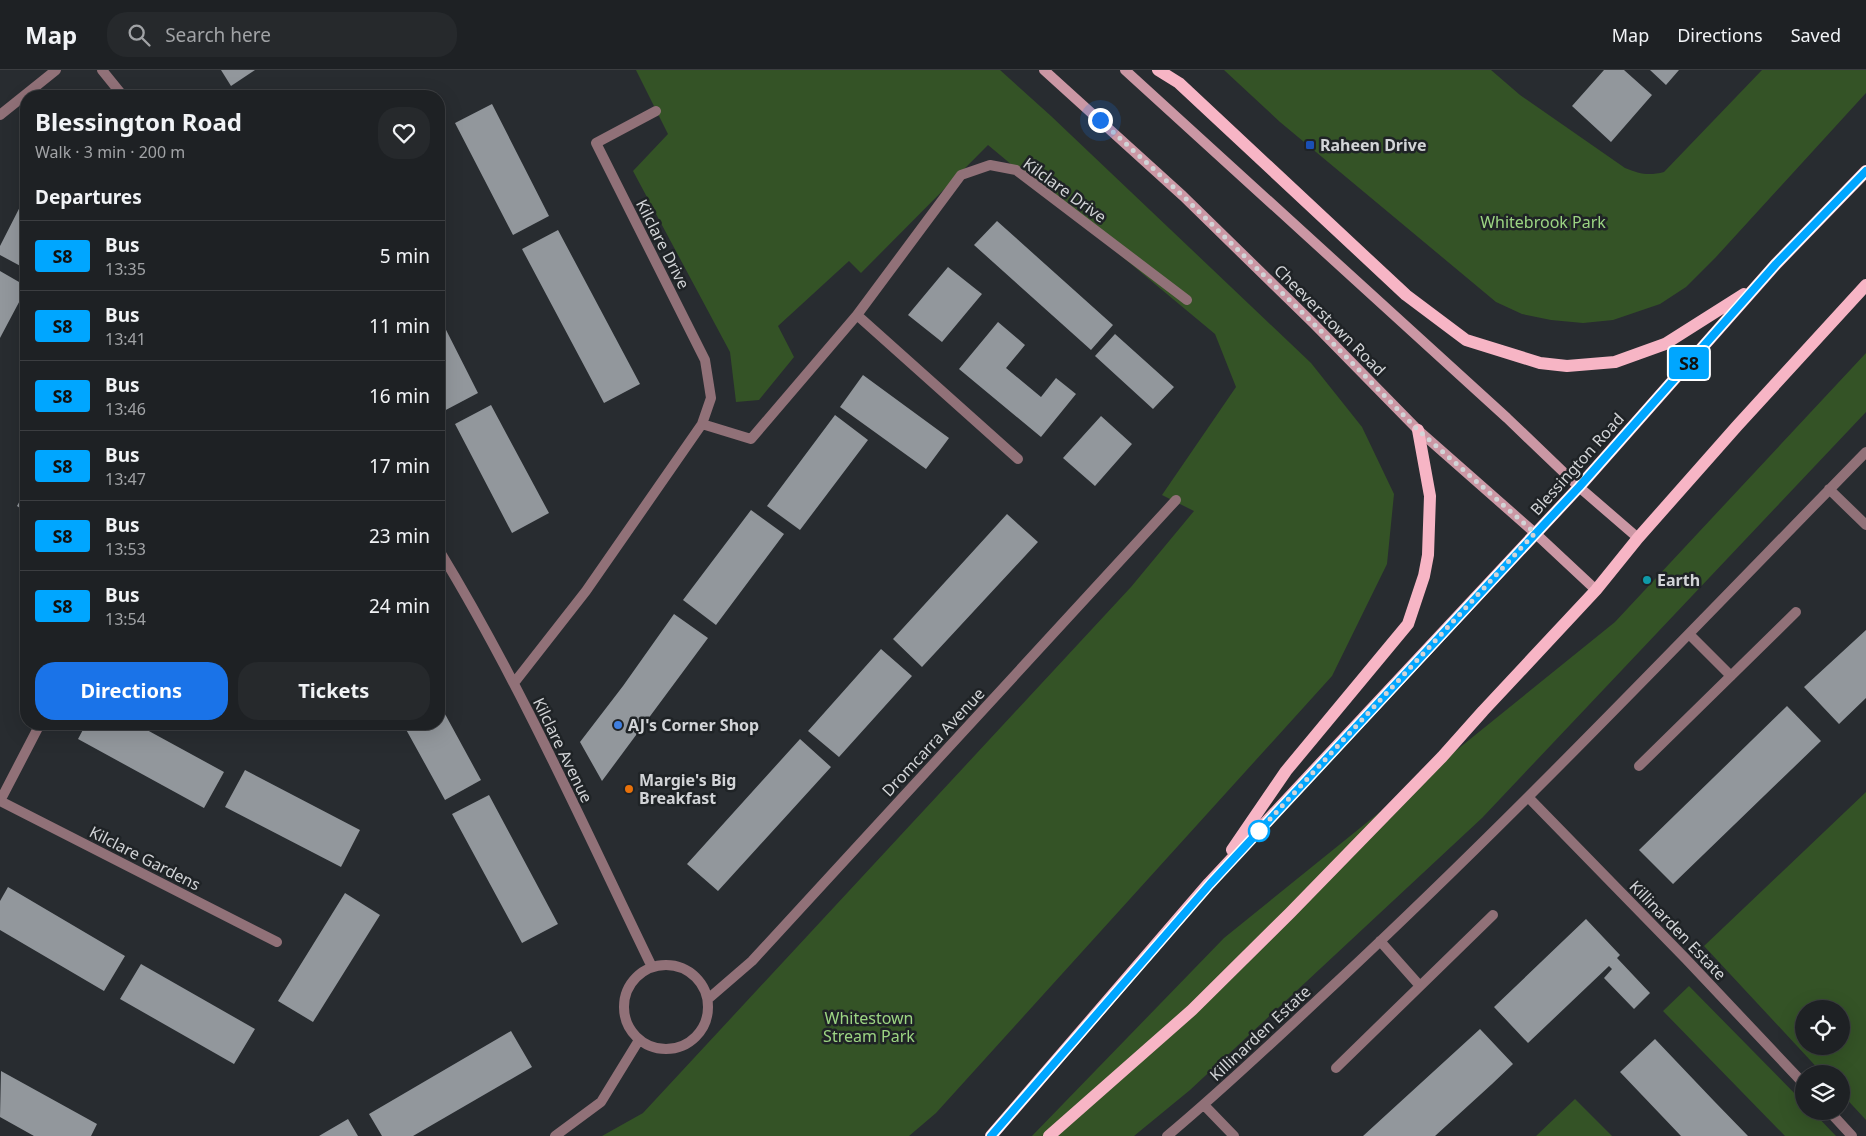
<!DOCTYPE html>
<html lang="en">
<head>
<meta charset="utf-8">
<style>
	:root { --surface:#1e2124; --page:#26292c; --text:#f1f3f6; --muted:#a1a3a6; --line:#3c3e41; --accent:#1a73e8 }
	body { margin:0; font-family:"Noto Sans",sans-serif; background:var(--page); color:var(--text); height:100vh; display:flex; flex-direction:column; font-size:19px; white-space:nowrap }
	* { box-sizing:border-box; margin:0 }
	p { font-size:16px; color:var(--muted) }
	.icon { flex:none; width:28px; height:28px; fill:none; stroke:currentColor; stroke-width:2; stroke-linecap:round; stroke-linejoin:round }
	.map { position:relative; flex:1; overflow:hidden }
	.drawer { position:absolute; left:20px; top:20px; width:425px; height:640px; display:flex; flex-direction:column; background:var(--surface); border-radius:20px; box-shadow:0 5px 20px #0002,0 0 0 1px var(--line) }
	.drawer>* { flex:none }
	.badge { padding:0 10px; border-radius:4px; font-size:18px; line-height:32px }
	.tools { position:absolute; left:1795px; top:930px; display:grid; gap:10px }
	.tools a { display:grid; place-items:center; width:55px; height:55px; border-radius:50%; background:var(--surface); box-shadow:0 5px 20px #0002,0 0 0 1px var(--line); font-size:25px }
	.you { position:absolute; width:25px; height:25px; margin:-12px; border:4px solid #fff; border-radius:50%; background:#1a73e8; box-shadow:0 0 0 8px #1a73e833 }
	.map>.badge { position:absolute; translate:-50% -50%; box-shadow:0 0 0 2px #fff }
	h2 { padding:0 15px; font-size:19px; line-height:45px }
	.round { display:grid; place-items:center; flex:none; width:52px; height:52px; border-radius:20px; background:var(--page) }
	.head { display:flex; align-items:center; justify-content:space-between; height:85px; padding:0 15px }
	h1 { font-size:24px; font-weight:700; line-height:38px }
	.button { display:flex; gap:10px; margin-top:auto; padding:10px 15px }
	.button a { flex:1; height:58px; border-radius:20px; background:var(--accent); color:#fff; font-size:20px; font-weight:700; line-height:58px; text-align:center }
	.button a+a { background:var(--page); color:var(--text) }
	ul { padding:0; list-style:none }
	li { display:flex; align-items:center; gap:15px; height:70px; padding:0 15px; border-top:1px solid var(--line) }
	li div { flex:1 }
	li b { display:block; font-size:19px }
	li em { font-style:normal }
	li .badge { min-width:55px; font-weight:700; text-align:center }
	header { display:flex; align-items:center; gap:30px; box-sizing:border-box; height:70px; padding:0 25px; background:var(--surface); border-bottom:1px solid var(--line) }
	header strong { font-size:24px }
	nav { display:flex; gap:28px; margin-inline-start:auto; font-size:18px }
	.search { width:350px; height:45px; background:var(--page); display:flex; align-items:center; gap:12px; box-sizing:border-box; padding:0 18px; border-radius:20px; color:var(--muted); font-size:19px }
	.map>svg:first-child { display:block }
</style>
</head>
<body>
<header>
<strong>Map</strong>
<div class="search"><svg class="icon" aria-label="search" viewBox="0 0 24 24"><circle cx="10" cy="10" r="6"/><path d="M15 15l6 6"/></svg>Search here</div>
<nav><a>Map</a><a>Directions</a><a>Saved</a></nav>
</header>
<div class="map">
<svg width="1866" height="1066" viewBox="0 0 1866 1066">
	<rect width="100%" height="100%" fill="#282c30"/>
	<path fill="#345326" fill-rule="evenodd" d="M636 0H1000L1051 46 1311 293 1362 357 1394 424 1387 494 1332 606 936 1043 909 1066H602L643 1043 1131 517 1194 441 1162 425 1236 317 1215 264 988 75 861 203 849 191 778 256 794 287 759 330 736 332 730 282 633 101 668 64Z
		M1224 0H1491L1520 25 1625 98C1639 104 1649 106 1664 102L1762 0H1866V23L1716 187 1686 217 1660 234 1613 250 1583 253 1551 250 1522 244 1496 232 1280 52Z
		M1866 283V342L1482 748 1190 1020 1134 1066H1032L1224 868 1615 552Z
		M1866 722V1050L1841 1023V1004H1823L1704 876ZM1804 939H1841V976H1804Z
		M1689 916 1804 1033V1041H1812L1836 1066H1785L1663 941Z
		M1575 1029 1612 1066H1536Z"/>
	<path fill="#92979c" d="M221 0H255L231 16Z
		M1604 0H1624L1652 25 1611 72 1572 36Z
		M1650 0H1679L1666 15Z
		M492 34 549 146 513 165 455 53Z
		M26 125V199L0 185V176Z
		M997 151 1113 255 1091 280 974 175Z
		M558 160 640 314 604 333 522 179Z
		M948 197 982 224 942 272 908 245Z
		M0 201 26 216V219L0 268Z
		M439 246 478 323 442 342 439 337Z
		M998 252 1025 275 1006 298 1041 327 1056 308 1076 324 1041 367 959 299Z
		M1115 264 1174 317 1153 339 1095 286Z
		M863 305 949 368 926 399 840 337Z
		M491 335 549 443 512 463 455 354Z
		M835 345 868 370 800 460 767 436Z
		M1101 346 1132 374 1095 416 1063 388Z
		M26 420V442L17 436Z
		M751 440 784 464 716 555 683 530Z
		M1007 444 1038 472 922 597 893 569Z
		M674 544 708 568 602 711 580 672 623 616Z
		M1866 560V628L1839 654 1804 617Z
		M881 579 912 606 839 687 808 661Z
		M439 633 481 710 445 730 403 654H439Z
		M1787 636 1821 671 1673 814 1639 780Z
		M86 654H136L224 702 204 738 78 669Z
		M800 669 831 697 718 821 687 794Z
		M245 700 360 760 341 797 225 737Z
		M489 725 558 854 522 873 452 744Z
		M8 817 125 886 104 921 0 860V831Z
		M345 823 380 845 313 952 278 931Z
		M1586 849 1620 885 1617 888 1650 923 1634 939 1604 908 1612 899 1609 896 1528 973 1494 937Z
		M141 894 255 959 234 994 120 929Z
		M1480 959 1513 994 1492 1014 1435 1066H1363Z
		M511 961 532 997 413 1066H382L369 1044Z
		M1655 969 1714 1031 1748 1066H1681L1620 1002Z
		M1 1001 97 1054 91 1066H34L0 1047Z
		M348 1049 358 1066H319L324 1063Z"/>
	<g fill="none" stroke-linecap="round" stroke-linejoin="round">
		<path stroke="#917178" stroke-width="10" d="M102 0 123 26
			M0 45 56 0
			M857 245 1018 389
			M702 354 751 369 857 245 961 105 990 95 1016 100 1187 230
			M1829 419 1866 455
			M439 480C520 613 584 757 652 897
			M1689 564 1731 606
			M514 613 586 521 702 354 711 328 705 290 596 73 656 41
			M1639 696 1796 542
			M1528 727 1686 889 1804 1014
			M0 731 277 872
			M0 731 40 654
			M1380 871 1420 916
			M624 937a42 42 0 1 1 84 0a42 42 0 1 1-84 0Z
			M708 929 752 891 1176 430
			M1336 998 1493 845
			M1204 1035 1234 1066
			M1829 1041 1852 1066
			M555 1066 601 1032 639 970
			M1167 1066C1226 1017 1282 963 1338 911 1520 741 1692 560 1866 382"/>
		<path stroke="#cb97a4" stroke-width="10" d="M1044 0 1183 126 1314 254 1418 360 1535 463 1596 520
			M1125 0 1507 348 1579 417 1638 468"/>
		<path stroke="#f7b5c5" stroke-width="12" d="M1158 0 1179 13 1406 225 1466 270 1540 293 1567 296 1615 292 1665 274 1744 224
			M1232 780 1286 701 1408 554 1424 506 1428 485 1430 426 1418 360
			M991 1066 1209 813 1579 417 1776 194 1866 101
			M1049 1066 1192 940 1290 843 1442 687 1483 641 1596 520 1638 468 1737 356 1866 215"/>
	</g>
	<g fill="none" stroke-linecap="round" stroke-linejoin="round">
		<defs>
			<path id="line" d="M991 1066 1210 814 1579 417 1776 194 1866 101"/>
		</defs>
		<use href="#line" stroke="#fff" stroke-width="11"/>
		<use href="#line" stroke="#00a6ff" stroke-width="8"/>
		<path stroke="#d2d4d7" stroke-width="5" stroke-dasharray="0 9" d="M1100 50 1183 126 1235 177 1314 254 1418 360 1535 463 1259 761"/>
	</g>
	<rect fill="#1a4fb4" stroke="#1f2326" stroke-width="2" x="1305" y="70" width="10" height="10" rx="2.5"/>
	<circle fill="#0f9aa8" stroke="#1f2326" stroke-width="2" cx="1647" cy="510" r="5"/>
	<circle fill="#3f7fe0" stroke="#1f2326" stroke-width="2" cx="618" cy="655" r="5"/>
	<circle fill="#e8710a" stroke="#1f2326" stroke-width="2" cx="629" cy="719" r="5"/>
	<circle fill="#fff" stroke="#00a6ff" stroke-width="2.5" cx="1259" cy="761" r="10"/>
	<g text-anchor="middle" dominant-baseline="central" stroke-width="5" stroke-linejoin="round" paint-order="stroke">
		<g font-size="16" font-weight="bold" fill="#d2d4d7" stroke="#1f2326" text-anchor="start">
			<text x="1320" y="75">Raheen Drive</text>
			<text x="1657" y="510">Earth</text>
			<text x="628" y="655">AJ's Corner Shop</text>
			<text x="639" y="710">Margie's Big<tspan x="639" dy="18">Breakfast</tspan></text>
		</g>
		<g font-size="16" fill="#d2d4d7" stroke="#1f2326">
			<text transform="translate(1065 120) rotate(36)">Kilclare Drive</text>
			<text transform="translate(663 174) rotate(63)">Kilclare Drive</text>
			<text transform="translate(1330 250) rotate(45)">Cheeverstown Road</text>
			<text transform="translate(1577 394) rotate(-48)">Blessington Road</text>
			<text transform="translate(933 672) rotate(-47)">Dromcarra Avenue</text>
			<text transform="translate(563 680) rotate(64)">Kilclare Avenue</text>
			<text transform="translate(145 788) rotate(27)">Kilclare Gardens</text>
			<text transform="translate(1678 860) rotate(46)">Killinarden Estate</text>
			<text transform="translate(1260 963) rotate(-43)">Killinarden Estate</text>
		</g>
		<g font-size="16" fill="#9cd583" stroke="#1f2326">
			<text x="1543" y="152">Whitebrook Park</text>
			<text x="869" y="948">Whitestown<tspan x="869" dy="18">Stream Park</tspan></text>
		</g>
	</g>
</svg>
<div class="tools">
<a><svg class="icon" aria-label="locate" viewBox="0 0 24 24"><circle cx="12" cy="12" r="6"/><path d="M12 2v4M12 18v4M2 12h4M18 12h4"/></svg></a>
<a><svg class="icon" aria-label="layers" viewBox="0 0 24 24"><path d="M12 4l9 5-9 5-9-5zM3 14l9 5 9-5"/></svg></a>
</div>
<div class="you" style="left:1100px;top:50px"></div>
<b class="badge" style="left:1689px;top:293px;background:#00a6ff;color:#111">S8</b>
<section class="drawer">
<div class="head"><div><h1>Blessington Road</h1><p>Walk · 3 min · 200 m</p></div><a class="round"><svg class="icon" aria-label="heart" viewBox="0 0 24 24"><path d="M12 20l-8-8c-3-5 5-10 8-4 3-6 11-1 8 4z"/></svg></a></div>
<h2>Departures</h2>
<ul>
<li><span class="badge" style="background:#00a6ff;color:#111">S8</span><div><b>Bus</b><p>13:35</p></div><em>5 min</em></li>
<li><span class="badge" style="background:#00a6ff;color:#111">S8</span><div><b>Bus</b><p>13:41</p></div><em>11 min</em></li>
<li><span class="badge" style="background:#00a6ff;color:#111">S8</span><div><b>Bus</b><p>13:46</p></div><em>16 min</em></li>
<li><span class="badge" style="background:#00a6ff;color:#111">S8</span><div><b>Bus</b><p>13:47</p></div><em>17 min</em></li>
<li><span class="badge" style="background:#00a6ff;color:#111">S8</span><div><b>Bus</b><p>13:53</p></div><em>23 min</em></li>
<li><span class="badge" style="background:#00a6ff;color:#111">S8</span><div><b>Bus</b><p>13:54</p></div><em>24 min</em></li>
</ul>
<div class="button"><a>Directions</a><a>Tickets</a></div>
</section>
</div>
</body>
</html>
